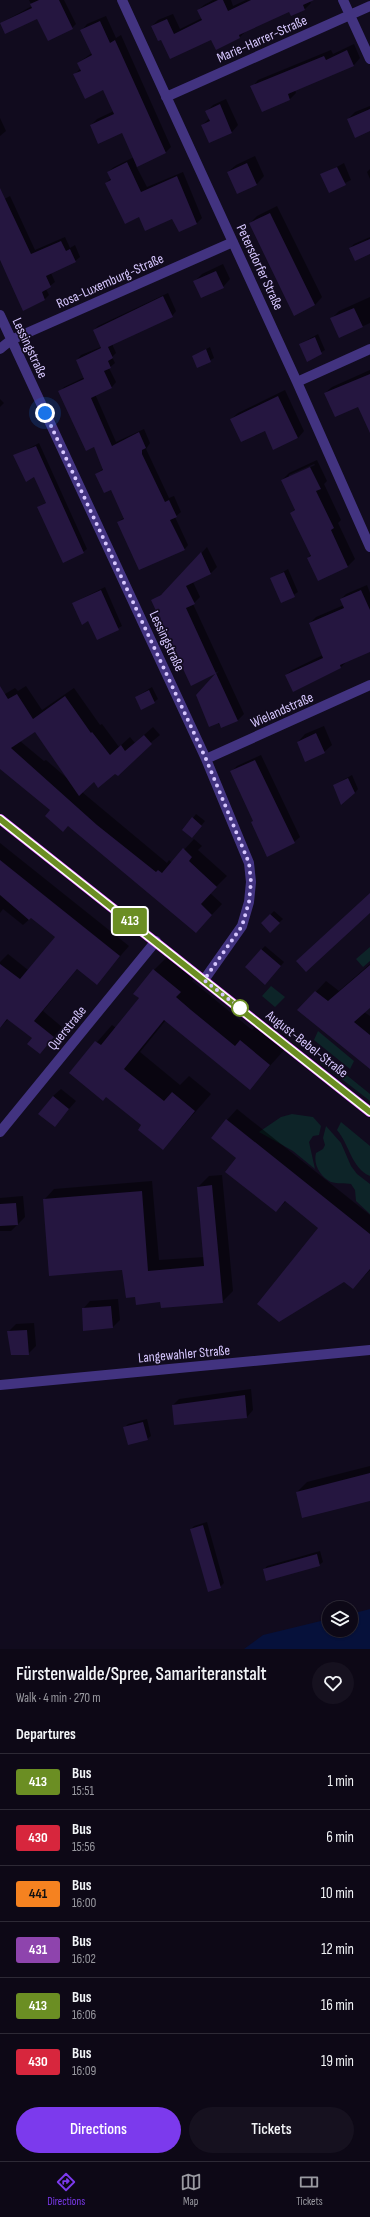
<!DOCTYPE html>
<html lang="en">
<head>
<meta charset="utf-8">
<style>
	:root { --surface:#0d0816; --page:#16111f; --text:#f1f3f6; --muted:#9a9aa1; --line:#2d2935; --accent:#7c3aed }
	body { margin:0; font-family:"Sofia Sans Condensed",sans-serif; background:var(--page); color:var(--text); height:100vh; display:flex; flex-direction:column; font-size:15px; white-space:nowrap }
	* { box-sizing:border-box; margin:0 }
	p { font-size:13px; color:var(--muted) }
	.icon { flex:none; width:22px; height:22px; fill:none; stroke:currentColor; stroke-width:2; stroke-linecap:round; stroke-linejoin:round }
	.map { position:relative; height:1649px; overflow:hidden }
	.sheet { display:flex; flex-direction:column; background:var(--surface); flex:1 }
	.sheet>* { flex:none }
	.badge { padding:0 8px; border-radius:3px; font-size:14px; line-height:26px }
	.tools { position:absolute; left:322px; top:1601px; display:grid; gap:8px }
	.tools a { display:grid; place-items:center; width:36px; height:36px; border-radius:50%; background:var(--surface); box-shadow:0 1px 3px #0004,0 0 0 1px var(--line); font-size:20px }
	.you { position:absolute; width:20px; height:20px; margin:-10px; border:3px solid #fff; border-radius:50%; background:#1a73e8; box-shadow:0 0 0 6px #1a73e833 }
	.map>.badge { position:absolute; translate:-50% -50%; box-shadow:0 0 0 2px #fff }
	h2 { padding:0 16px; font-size:15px; line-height:36px }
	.round { display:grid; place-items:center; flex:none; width:42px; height:42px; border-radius:21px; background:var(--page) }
	.headline { display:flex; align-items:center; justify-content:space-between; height:68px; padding:0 16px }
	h1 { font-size:19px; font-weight:600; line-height:30px }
	.button { display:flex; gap:8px; margin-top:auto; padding:8px 16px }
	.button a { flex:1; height:46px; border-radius:24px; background:var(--accent); color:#fff; font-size:16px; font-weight:600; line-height:46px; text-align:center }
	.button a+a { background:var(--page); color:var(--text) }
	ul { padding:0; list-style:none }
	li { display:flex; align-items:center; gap:12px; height:56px; padding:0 16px; border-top:1px solid var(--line) }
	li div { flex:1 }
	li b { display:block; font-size:15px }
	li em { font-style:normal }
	li .badge { min-width:44px; font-weight:700; text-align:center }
	.tab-bar { display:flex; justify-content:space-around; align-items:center; height:56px; border-top:1px solid var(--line); background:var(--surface); font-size:11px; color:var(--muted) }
	.tab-bar a { display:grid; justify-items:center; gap:2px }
	.tab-bar .on { color:var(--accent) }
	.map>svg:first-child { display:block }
</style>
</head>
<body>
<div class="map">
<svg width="370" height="1649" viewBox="0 0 370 1649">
	<rect width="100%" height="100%" fill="#110b1e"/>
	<path fill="#0d2428" d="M370 947V961L363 967 356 959Z
		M271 986 285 997 275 1007 262 996Z
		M318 1031 354 1061 350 1069 314 1040Z
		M323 1056 370 1094V1101L320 1062Z
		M292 1114 313 1117 321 1126 319 1135 313 1136 309 1142 315 1169 293 1151 259 1132 281 1117Z
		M341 1122 370 1146V1176C352 1169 349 1144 337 1130Z
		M326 1126 341 1143 351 1166 357 1174 370 1184V1214L356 1201 355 1190 351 1184C345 1183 337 1184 331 1182 320 1177 313 1164 316 1153L323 1149 325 1145 323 1138Z"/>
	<path fill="#06113b" d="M370 1609V1649H244L263 1635 329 1619V1630H351V1614Z"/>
	<path fill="#0007" fill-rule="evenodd" d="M29 0H64L76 24 72 28 38 18 3 22 32 6Z
		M213 0H231L233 6 246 0H309L311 3 305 9 292 15 290 10 246 31 240 37 216 48 212 39H162L152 26 158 20 173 14 180 29 202 18 198 10 204 5Z
		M106 16 116 38 121 35 171 147 166 152 136 166 147 187 183 172 202 218 197 223 179 231 173 217 140 216 106 183 111 178 108 172 114 167 134 157 122 132 91 125 97 119 114 111 104 89 74 75 81 68 78 63 92 53 82 30 87 24Z
		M354 44 360 58 354 65 295 90 296 93 290 99 263 111 252 87 258 80 331 50 333 54Z
		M226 99 238 125 232 132 209 142 202 125 210 118 207 111 213 105Z
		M370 106V130L348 119 355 112Z
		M0 118 6 131 0 136Z
		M255 156 264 176 257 184 238 192 228 172 236 165Z
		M344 163 351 180 329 191 322 175Z
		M370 169V179L367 172Z
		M10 196 35 250 65 237 70 248 75 245 80 257 75 261 51 273 55 282 46 289 49 295 45 299 24 310 0 260V198L1 201Z
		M277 206 322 297 315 305 250 223 257 216Z
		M370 237V253L350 248 354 244Z
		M223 264 230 279 223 287 195 281 202 274Z
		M168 293 176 311 172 316 112 344 116 353 112 357 115 363 109 368 116 382 112 387 95 394 116 442 144 429 150 443 146 449 169 498 174 496 181 512 175 517 188 545 184 550 118 522 125 517 112 489 96 474 104 468 94 446 60 392 64 387 85 377 77 360 81 355 101 347 94 330 98 326Z
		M370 297V323L339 337 331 319 339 311Z
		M318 334 325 350 307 360 300 344Z
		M210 347 214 358 198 367 193 356Z
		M370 370V431L359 406 325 393 332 387Z
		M285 390 304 431 298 438 274 449 265 430 231 419 238 413Z
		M0 399 4 403 0 407Z
		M39 443 87 549 83 552 38 507 47 502 35 476 15 456Z
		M317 460 327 481 324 484 341 520 338 523 355 559 348 566 318 580 308 558 311 554 291 513 295 509 282 480 289 473ZM314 464 315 465 289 477V475Z
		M207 547 217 567 211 573 193 582 200 597 193 604 244 714 238 720 221 727 197 696 219 671 192 684 153 600 168 590Z
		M288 569 298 592 282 602 271 579Z
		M367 585 370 593V651L346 662 341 667 286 675 292 670 323 655 310 623 316 617 344 605 341 599 346 594Z
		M105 587 122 626 97 639 88 619 73 603Z
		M26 686 42 710 74 688 100 725 102 724 119 747 130 737 135 743 153 727 160 735 115 772 94 781 82 792 167 863 169 860 172 863 194 839 202 846 198 850 227 876 210 893 222 904 206 921 51 809 0 767V697L15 688 18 691ZM35 730 68 779 46 760 44 761 20 741Z
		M152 687 158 699 154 702 136 697Z
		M324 726 332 745 324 752 298 742 305 734Z
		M261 755 300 837 294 842 254 820 231 772 237 766Z
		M352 775 358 789 355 793 334 785Z
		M196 814 205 821 195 833 193 818Z
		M0 843 129 946 96 984 77 969 43 1011 62 1027 40 1053 34 1037 9 1018 0 1028V962L8 954 28 970 56 937 32 917 23 925 3 909 0 913Z
		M274 911 283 919 270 931 262 923Z
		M265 946 284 962 269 980 261 950Z
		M170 954 196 975 192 981 207 993 252 1030 257 1025 286 1048 250 1088 166 1020 140 1052 180 1085 189 1076 211 1094 163 1149 143 1125 106 1096 70 1073 112 1025 116 1028 140 998 154 970Z
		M370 964V1007L364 1012 370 1016V1068L299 1010 326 981 339 991Z
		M61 1089 76 1101 54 1126 53 1096Z
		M237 1109 370 1215V1270L353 1288 320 1228 286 1201 276 1211 237 1158 227 1120Z
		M222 1175 233 1291 222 1302 161 1301 136 1296 123 1268 44 1200 54 1189 152 1181 159 1260 204 1257 198 1187 209 1176Z
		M23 1196 25 1217 11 1231H0V1198Z
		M118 1299 120 1320 112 1328 83 1309 90 1301Z
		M34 1323 36 1346 28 1354 9 1331 16 1324Z
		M251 1389 253 1410 247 1417 175 1423 173 1405 179 1399Z
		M147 1419 151 1436 147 1439 124 1428 128 1424Z
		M370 1466V1500L297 1492 307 1482Z
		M207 1522 224 1583 220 1587 191 1529 194 1526Z
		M320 1551 323 1562 319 1565 264 1570 267 1566Z"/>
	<path fill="#251640" d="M39 0H59L73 29 48 41 37 19 5 34 0 23 32 8 30 4Z
		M218 0H223L228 11 251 0H314L303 5 305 10 291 16 289 12 239 35 240 38 216 50 211 40 170 59 161 40 158 41 151 26 167 19 174 34 202 20 197 10Z
		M100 21 110 43 115 40 166 153 137 167 122 133 98 144 90 125 114 114 103 90 85 99 73 74 81 71 77 63 92 55 80 30Z
		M347 50 354 66 288 94 290 100 262 112 250 86 324 56 326 60Z
		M220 104 232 133 209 143 201 125 210 121 205 111Z
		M370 109V131L355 138 347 119Z
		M127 162 141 192 177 176 197 224 179 232 172 219 145 231 139 217 125 224 105 183 111 180 107 172Z
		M247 163 257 185 237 194 227 172Z
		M337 167 346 185 329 193 320 174Z
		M0 188 31 254 61 241 66 251 70 249 76 262 46 276 51 287 42 292 45 300 23 311 0 260Z
		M270 213 315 305 294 316 249 223Z
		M370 239V254L355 261 349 248Z
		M216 271 224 288 201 298 193 281Z
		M163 296 173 317 108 347 113 358 108 361 111 368 104 371 112 388 91 398 112 446 139 432 146 448 142 450V454L165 502 169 500 177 517 170 520 185 550 139 570 117 522 124 519 111 490 104 493 95 474 103 470 94 447 86 451 58 391 84 379 76 360 101 348 93 330Z
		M354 308 363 327 339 338 330 318Z
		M315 337 322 354 307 362 299 344Z
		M206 349 211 362 197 368 192 356Z
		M370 374V433L358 407 335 417 324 393Z
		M278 396 298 438 273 450 265 431 241 442 230 419Z
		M36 446 84 553 63 563 37 507 46 503 34 477 26 482 13 455Z
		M310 467 321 489 316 491 334 528 331 530 348 567 318 581 307 558 311 556 290 513 295 510 281 480Z
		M201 552 211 574 186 586 195 604 186 608 238 721 221 728 219 723 209 727 196 695 215 674 191 686 151 600 161 595Z
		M284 572 295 597 281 603 270 578Z
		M101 590 119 630 97 640 88 621 82 625 72 603Z
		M361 590 370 610V652L340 665 341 668 293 692 285 675 323 658 309 623 344 608 340 599Z
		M0 686 8 699 17 694 33 719 65 696 91 733 92 732 110 755 121 745 125 751 144 735 152 744 118 776 115 774 98 788 94 782 79 796 35 732 11 748 97 825 156 872 158 870 162 873 183 848 192 857 189 861 217 887 201 904 212 915 196 933 68 826 63 832 45 816 50 810 0 769Z
		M149 690 155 703 141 710 135 697Z
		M316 733 325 753 305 762 297 742Z
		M255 760 295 843 267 857 251 822 253 821 230 771Z
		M348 778 355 793 341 805 333 785Z
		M192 817 202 826 192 838 182 830Z
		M0 860 120 956 97 985 77 969 34 1021 54 1037 40 1054 27 1044 32 1038 7 1019 0 1028V964L20 979 55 937 31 918 29 920 0 895Z
		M370 893V913L306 972 296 961Z
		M270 914 280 923 270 933 261 923Z
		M261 949 281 966 265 985 245 967Z
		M370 965V1008L354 1022 370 1035V1069L297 1010 315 991 328 1001Z
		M153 969 181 992 176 997 191 1010 235 1046 240 1040 270 1065 250 1090 164 1020 124 1069 164 1101 172 1092 195 1111 163 1150 138 1130 141 1125 106 1097 103 1101 69 1073 95 1041 101 1045 139 998 133 994Z
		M53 1096 69 1109 55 1127 38 1114Z
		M226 1119 370 1234V1269L353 1289 344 1282 279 1322 257 1304 318 1228 285 1201 276 1212 225 1172 236 1158 211 1138Z
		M212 1185 223 1303 161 1308 160 1302 136 1305 135 1297 126 1298 122 1270 49 1276 43 1199 142 1191 148 1271 204 1266 197 1187Z
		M16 1203 18 1225 0 1226V1204Z
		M111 1306 113 1328 83 1331 82 1308Z
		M27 1330 29 1355H11L7 1331Z
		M245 1395 247 1418 174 1425 172 1405Z
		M143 1422 148 1440 128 1445 123 1427Z
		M370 1473V1501L302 1518 296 1492Z
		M203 1525 221 1588 208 1592 190 1529Z
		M317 1554 320 1566 266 1581 263 1569Z"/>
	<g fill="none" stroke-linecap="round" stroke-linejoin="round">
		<path stroke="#423380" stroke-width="10" d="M122 0 297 382 370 547
			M343 0 370 59
			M166 97 370 6
			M0 315 206 759 249 863 251 882 249 902 242 926 204 980
			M0 349 11 340 233 242
			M297 382 370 349
			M206 759 370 685
			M0 1132 156 941
			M0 1385 370 1350"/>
		<path stroke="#da4eff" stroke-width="10" d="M0 819 370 1112"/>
	</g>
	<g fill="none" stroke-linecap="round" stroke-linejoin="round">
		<defs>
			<path id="line" d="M0 819 370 1112"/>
		</defs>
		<use href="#line" stroke="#fff" stroke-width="9"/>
		<use href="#line" stroke="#6b8e23" stroke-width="6"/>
		<path stroke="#d7c7ff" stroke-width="4" stroke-dasharray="0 7.2" d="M45 413 206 759 249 863 251 882 249 902 242 926 204 980 240 1008"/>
	</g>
	<circle fill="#fff" stroke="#6b8e23" stroke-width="2" cx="240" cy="1008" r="8"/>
	<g text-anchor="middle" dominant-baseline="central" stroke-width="3.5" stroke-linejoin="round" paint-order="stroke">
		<g font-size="14" fill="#d7c7ff" stroke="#110b1e">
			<text transform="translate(262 39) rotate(-24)">Marie-Harrer-Straße</text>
			<text transform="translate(260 267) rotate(65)">Petersdorfer Straße</text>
			<text transform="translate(110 281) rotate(-24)">Rosa-Luxemburg-Straße</text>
			<text transform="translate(30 348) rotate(65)">Lessingstraße</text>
			<text transform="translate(167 641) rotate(65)">Lessingstraße</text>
			<text transform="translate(282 710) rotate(-24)">Wielandstraße</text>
			<text transform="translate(67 1028) rotate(-51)">Querstraße</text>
			<text transform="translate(307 1044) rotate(38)">August-Bebel-Straße</text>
			<text transform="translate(184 1354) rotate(-5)">Langewahler Straße</text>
		</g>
	</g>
</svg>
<div class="tools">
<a><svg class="icon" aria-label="layers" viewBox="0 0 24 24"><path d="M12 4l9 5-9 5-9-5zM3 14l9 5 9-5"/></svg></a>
</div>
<div class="you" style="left:45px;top:413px"></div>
<b class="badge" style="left:130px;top:921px;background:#6b8e23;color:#fff">413</b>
</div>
<section class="sheet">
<div class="headline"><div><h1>Fürstenwalde/Spree, Samariteranstalt</h1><p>Walk · 4 min · 270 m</p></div><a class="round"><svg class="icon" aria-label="heart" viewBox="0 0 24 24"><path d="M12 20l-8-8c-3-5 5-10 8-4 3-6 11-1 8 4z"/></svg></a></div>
<h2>Departures</h2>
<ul>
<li><span class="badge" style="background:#6b8e23;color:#fff">413</span><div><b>Bus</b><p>15:51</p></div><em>1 min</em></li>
<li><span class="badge" style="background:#d7263d;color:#fff">430</span><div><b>Bus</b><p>15:56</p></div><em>6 min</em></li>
<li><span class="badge" style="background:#f58220;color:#111">441</span><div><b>Bus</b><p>16:00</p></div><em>10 min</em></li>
<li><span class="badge" style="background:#8e44ad;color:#fff">431</span><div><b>Bus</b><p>16:02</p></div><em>12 min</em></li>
<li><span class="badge" style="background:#6b8e23;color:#fff">413</span><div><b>Bus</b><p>16:06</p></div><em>16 min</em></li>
<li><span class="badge" style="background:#d7263d;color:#fff">430</span><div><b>Bus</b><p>16:09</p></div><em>19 min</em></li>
</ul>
<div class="button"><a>Directions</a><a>Tickets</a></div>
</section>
<nav class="tab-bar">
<a class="on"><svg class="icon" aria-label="directions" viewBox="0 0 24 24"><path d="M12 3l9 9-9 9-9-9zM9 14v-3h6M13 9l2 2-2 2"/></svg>Directions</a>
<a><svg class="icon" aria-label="map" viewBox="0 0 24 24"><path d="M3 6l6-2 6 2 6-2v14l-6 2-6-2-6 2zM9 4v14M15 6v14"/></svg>Map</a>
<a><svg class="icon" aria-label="tickets" viewBox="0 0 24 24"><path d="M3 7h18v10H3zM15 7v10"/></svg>Tickets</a>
</nav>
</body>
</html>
